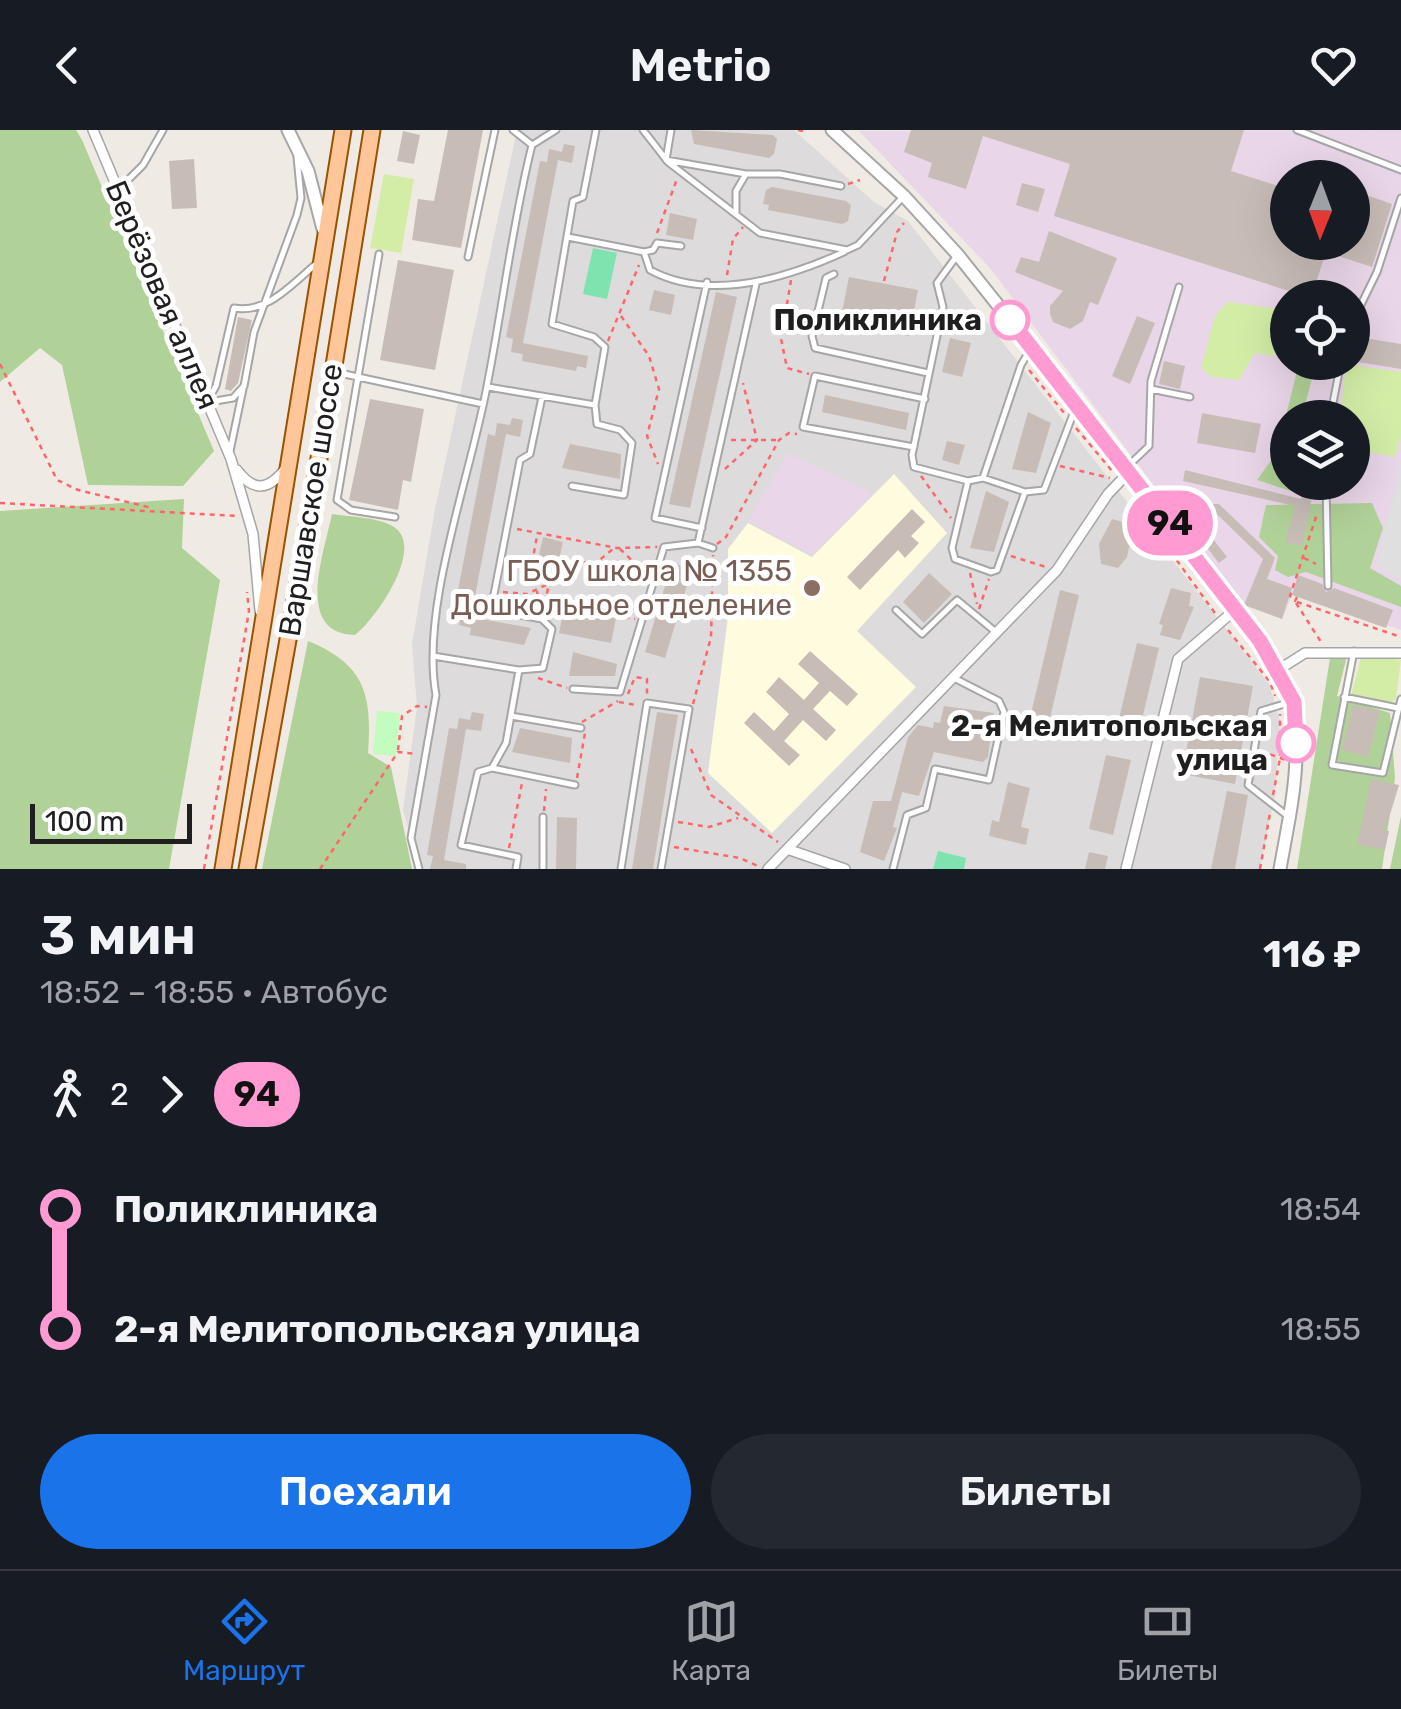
<!DOCTYPE html>
<html lang="ru">
<head>
<meta charset="utf-8">
<style>
	:root { --surface:#171b24; --page:#242831; --text:#f1f3f6; --muted:#9ea1a6; --line:#363941; --accent:#1a73e8 }
	body { margin:0; font-family:Rubik,sans-serif; background:var(--page); color:var(--text); height:100vh; display:flex; flex-direction:column; font-size:38px; white-space:nowrap }
	* { box-sizing:border-box; margin:0 }
	p { font-size:32px; color:var(--muted) }
	.icon { flex:none; width:55px; height:55px; fill:none; stroke:currentColor; stroke-width:2; stroke-linecap:round; stroke-linejoin:round }
	.map { position:relative; height:739px; overflow:hidden }
	.side { display:flex; flex-direction:column; background:var(--surface); flex:1 }
	.side>* { flex:none }
	.badge { padding:0 20px; border-radius:32px; font-size:35px; line-height:65px }
	.needle { width:65px; rotate:181deg }
	.tools { position:absolute; left:1270px; top:30px; display:grid; gap:20px }
	.tools a { display:grid; place-items:center; width:100px; height:100px; border-radius:50%; background:var(--surface); box-shadow:0 10px 40px #0002; font-size:50px }
	.scale { position:absolute; left:30px; bottom:25px; width:162px; box-sizing:border-box; padding-left:10px; border:5px solid #1f1f1f; border-top:0; font-size:28px; line-height:35px; white-space:nowrap; color:#1f1f1f; -webkit-text-stroke:8px #fff; paint-order:stroke }
	.map>.badge { position:absolute; translate:-50% -50%; box-shadow:0 0 0 5px #fff }
	.legs { display:flex; align-items:center; gap:15px; height:110px; padding:0 40px; font-size:32px }
	.legs p { margin-inline-start:auto }
	.headline { display:flex; align-items:center; justify-content:space-between; height:170px; padding:0 40px }
	h1 { font-size:55px; font-weight:600; line-height:75px }
	.cta { display:flex; gap:20px; margin-top:auto; padding:20px 40px }
	.cta a { flex:1; height:115px; border-radius:60px; background:var(--accent); color:#fff; font-size:40px; font-weight:600; line-height:115px; text-align:center }
	.cta a+a { background:var(--page); color:var(--text) }
	ul { padding:0 40px; list-style:none }
	li { display:flex; align-items:center; gap:35px; height:120px; font-size:38px }
	li i { display:grid; place-items:center; width:15px; height:100%; margin:0 12px; background:currentColor }
	li i::after { content:''; width:25px; height:25px; margin:-12px; border:8px solid; border-radius:50%; background:var(--surface) }
	li p { margin-inline-start:auto }
	li:first-child i { background:linear-gradient(#0000 50%,currentColor 0) }
	li:last-child i { background:linear-gradient(currentColor 50%,#0000 0) }
	header { display:flex; justify-content:space-between; align-items:center; height:130px; padding:0 40px; background:var(--surface); font-size:45px; font-weight:600 }
	.tab-bar { display:flex; justify-content:space-around; align-items:center; height:140px; border-top:2px solid var(--line); background:var(--surface); font-size:28px; color:var(--muted) }
	.tab-bar a { display:grid; justify-items:center; gap:5px }
	.tab-bar .on { color:var(--accent) }
	.map>svg:first-child { display:block }
</style>
</head>
<body>
<header><svg class="icon" aria-label="back" viewBox="0 0 24 24"><path d="M15 5l-7 7 7 7"/></svg>Metrio<svg class="icon" aria-label="heart" viewBox="0 0 24 24"><path d="M12 20l-8-8c-3-5 5-10 8-4 3-6 11-1 8 4z"/></svg></header>
<div class="map">
<svg width="1401" height="739" viewBox="0 0 1401 739">
	<rect width="100%" height="100%" fill="#f0eae4"/>
	<path fill="#dddbdc" d="M517 0H794L874 72 908 91 1269 554 1280 591 1275 665 1260 739H420L403 680 417 577 412 514 435 379Z"/>
	<path fill="#e9d6e8" fill-rule="evenodd" d="M1401 0V500L1292 465 1282 489 1244 475 990 138 859 1ZM1288 48H1352V112H1288ZM1288 168H1352V232H1288ZM1288 288H1352V352H1288Z
		M787 323 873 363 812 425 748 391Z"/>
	<path fill="#fffbde" d="M894 344 947 403 857 501 916 557 772 703 708 643 728 487V419L748 393 812 427Z"/>
	<path fill="#d3eda7" d="M384 44 414 49 401 123 370 118Z
		M1227 172 1286 180 1274 226 1255 223 1239 250 1212 247 1201 238 1215 186Z
		M1346 234 1401 242V305L1395 327 1353 319 1352 288 1340 287Z
		M1385 527 1401 530 1396 569 1390 573 1351 565 1361 528Z"/>
	<path fill="#b0d197" d="M0 0H76L82 10 214 321 183 356 88 355 62 235 40 218 0 252Z
		M1299 233H1316L1302 287 1288 288V352L1300 353 1291 361 1257 350 1277 322Z
		M184 369 182 418 220 450 169 739H0V381Z
		M1372 373 1383 398 1370 438 1401 456V477L1306 442 1288 447 1275 440 1278 426 1259 407 1266 375Z
		M332 384C350 387 379 387 394 397 426 418 375 490 355 505 293 504 325 420 332 384Z
		M308 511C366 535 372 565 368 623L391 637 412 739H262Z
		M1347 526 1337 566 1390 583 1395 648 1382 739H1297L1330 528Z
		M1401 686V739H1390Z"/>
	<path fill="#c2fcbf" d="M377 581 400 583 396 626 373 624Z"/>
	<path fill="#7ee3ae" d="M593 118 617 123 607 169 583 164Z
		M938 721 966 728 964 739H933Z"/>
	<path fill="#dfdfdf" d="M1401 334V450L1376 436Z"/>
	<path fill="#c8bcb7" d="M448 0H483L461 118 412 110 418 69 434 71Z
		M691 0 773 5 777 9 774 24 769 28 694 14Z
		M911 0H1244L1231 41 1288 59V112H1352V80L1358 82 1363 64 1392 74 1372 137 1326 122 1311 168 1054 86 1070 34 983 6 966 59 928 47 932 33 904 22Z
		M403 1 420 5 414 34 397 31Z
		M564 14 575 16 572 33 558 30 523 213 588 226 586 238 577 236 576 241 522 231 523 224 511 222 513 209 506 207 540 31 547 32 549 19 562 22Z
		M194 29 197 78 172 79 169 31Z
		M1022 53 1045 59 1038 82 1016 75Z
		M772 57 846 71 851 75 848 91 842 94 768 80 769 75 763 74 766 60Z
		M670 83 697 89 693 110 666 105Z
		M1049 101 1117 128 1098 175 1090 172 1083 191 1070 199 1053 192 1050 184V176L1063 161 1015 142 1021 127 1039 132Z
		M398 130 454 140 435 240 380 230Z
		M849 147 918 160 909 206 840 192Z
		M654 160 675 165 671 185 649 180Z
		M716 162 737 167 690 378 669 374Z
		M1137 186 1155 193 1130 254 1112 246Z
		M238 187 252 190 238 253 231 261 225 259Z
		M1352 206 1401 214V239L1352 231Z
		M950 208 971 213 962 247 942 242Z
		M1164 231 1185 236 1180 259 1159 254Z
		M825 265 909 283 906 300 822 282Z
		M370 269 424 279 411 352 403 350 398 380 349 370Z
		M1028 282 1051 293 1036 343 1012 339Z
		M1202 283 1261 294 1255 323 1197 313Z
		M512 288 523 290 520 307 506 304 471 487 531 498 524 515 470 505 471 498 459 495 462 482 454 481 488 304 495 306 497 293 510 295Z
		M947 311 965 315 959 335 942 330Z
		M570 314 621 324 620 349 562 338Z
		M1185 340 1301 369 1305 356 1314 358 1302 416 1285 412 1295 376 1183 351Z
		M986 361 1009 372 994 422 970 418Z
		M1202 374H1219L1275 428 1267 449 1292 458 1282 489 1244 475 1263 429 1219 386 1192 380Z
		M912 379 925 392 911 406 919 413 905 428 898 420 860 460 847 447Z
		M1191 381 1227 427 1219 433 1183 387Z
		M1112 389 1127 393 1128 403 1132 404 1127 427 1118 438 1101 434 1099 414Z
		M543 407 563 412 557 439 537 434Z
		M672 433 692 439 665 528 645 522Z
		M929 443 952 464 924 493 903 472Z
		M1298 445 1322 454 1326 462 1334 458 1393 480 1386 498 1292 465Z
		M1171 458 1191 463 1189 476 1194 477 1180 510 1160 505 1163 495 1159 494Z
		M1060 460 1079 465 1045 609 1026 605Z
		M564 479 616 488 611 513 559 503Z
		M1137 513 1159 518 1139 602 1117 597Z
		M810 521 858 564 847 576 830 561 813 579 836 600 826 611 803 590 784 611 800 625 789 636 744 593 754 582 774 601 789 584 766 562 779 547 804 570 819 553 798 534Z
		M573 522 617 534 615 546H569Z
		M1200 547 1253 556 1235 654 1182 644Z
		M1353 575 1380 581 1368 627 1342 620Z
		M944 576 994 583 988 627 983 632 934 622 919 666 902 662 893 697 897 698 884 731 860 722 873 671H891L908 607 918 595 933 598 934 592 940 593Z
		M472 582 484 584 481 601 466 599 444 730 466 734V739H430L433 726 427 725 449 598 457 599 459 588 470 590Z
		M657 582 678 585 670 633 653 739H632Z
		M520 598 572 608 570 633 512 622Z
		M1106 625 1131 630 1113 705 1089 699Z
		M1371 649 1399 655 1385 701H1389L1385 720 1357 715Z
		M1008 652 1030 658 1021 697 1029 699 1026 715 989 706 992 690 999 692Z
		M1227 661 1248 665 1235 739H1211Z
		M557 687 577 688 576 739H556Z
		M1089 722 1108 726 1105 739H1085Z"/>
	<g fill="none" stroke-linecap="round" stroke-linejoin="round">
		<defs>
			<path id="service" d="M513 0 532 15
				M643 0 668 32 760 103 847 120 858 115 902 68
				M671 0 666 30 746 44
				M1297 0 1401 40
				M120 58 143 35 163 0
				M736 83V61L746 44H780L841 56
				M568 107 644 122 650 140C709 172 787 148 844 122
				M644 122 653 120 657 113 681 116
				M379 124 337 370 351 380 395 387
				M468 127 495 0
				M956 127 937 153 943 177 912 325 914 337 968 351 952 418 955 429 991 442 997 440 1025 362 983 348 968 351
				M834 144 826 148 812 206 815 218 928 243
				M1352 193 1377 142 1401 68
				M335 242 483 274
				M488 257 595 275 605 217 594 207 552 194 573 71 583 67 596 0
				M1151 259 1190 267
				M208 270 216 256 234 178C267 184 292 154 316 134
				M209 272 233 268 244 256 254 202 297 85 301 68 297 27
				M1330 288 1341 232
				M914 317 803 297 815 246 925 269
				M230 321 243 259
				M1128 336 1149 316 1151 251 1179 157
				M983 348 1021 235 1030 220
				M1326 352 1328 456
				M572 356 624 365 632 313 620 300 597 294 595 275
				M1025 362 1044 360 1075 279
				M702 398 655 388 707 152
				M713 418 698 413 756 154
				M896 480 922 504 957 470 997 503
				M1354 521 1332 635 1383 643 1401 569
				M433 526 519 540 506 613 492 638 478 642 461 715 518 727 516 739
				M519 540 543 538 552 499 542 489 491 480 520 330 530 324 542 267
				M573 559 620 562 664 417 698 413
				M1344 567 1398 578
				M511 586 581 598
				M492 638 575 655
				M543 687V739
				M1289 687 1248 655 1261 581 1291 572
				M419 739 411 708 436 565C420 477 471 345 487 256 503 175 512 95 532 15L556 0
				M621 739 647 573 689 579 661 739
				M893 739 907 685 926 678 935 639 989 650 1004 582 999 571 954 548"/>
			<path id="minor" d="M93 0 231 329 253 404 260 481
				M237 340C254 363 269 360 286 338
				M1278 540 1305 523H1401
				M787 719 845 739
				M768 739 1057 440 1108 364 1130 341
				M1126 739 1178 529 1236 479"/>
			<path id="tertiary" d="M288 0 308 41 323 99
				M832 0 904 66 958 125 1130 341 1278 540C1310 605 1292 670 1280 739"/>
			<path id="primary" d="M223 739 343 0
				M247 739 306 409 372 0"/>
		</defs>
		<use href="#service" stroke="#a6a6a6" stroke-width="9"/>
		<use href="#minor" stroke="#a6a6a6" stroke-width="12"/>
		<use href="#tertiary" stroke="#a6a6a6" stroke-width="15"/>
		<use href="#primary" stroke="#995200" stroke-width="19"/>
		<path stroke="#ff666b" stroke-width="2.5" stroke-dasharray="5 5" stroke-linecap="butt" d="M798 0 803 1
			M848 54 860 50
			M657 103 677 49
			M727 145 733 109 743 97
			M791 150 781 209 787 238 809 244
			M884 151 897 102 904 93
			M621 186 649 226 659 259 647 306 658 334
			M608 211 639 135
			M0 234 57 350 78 360 152 378
			M1029 240 1065 284
			M1076 298 1113 342
			M731 310H778
			M1060 336 1110 348
			M725 339 757 310 743 253
			M921 346 951 388
			M0 373 237 386
			M517 399 617 418 657 417
			M717 414 726 407 779 310 789 303 797 304
			M1165 414 1217 486
			M620 419 647 445
			M1011 426 1046 437
			M1304 428 1316 434
			M510 429 532 434 541 483
			M532 433 537 406
			M970 443 977 474
			M503 462 527 464 548 454
			M1297 467 1295 471 1290 466 1317 384
			M1297 472 1401 507
			M1296 473 1321 512
			M522 479 527 464
			M979 479 989 449
			M605 482 635 489
			M543 483 549 453 581 432 596 433 614 418
			M1228 500 1270 552 1275 566
			M538 548 567 558
			M628 564 635 547 647 549V565
			M619 572 636 575
			M693 574 711 507 713 425
			M582 592 618 571
			M691 619 711 665 778 712
			M398 620 402 586 417 576 427 577
			M1261 621 1286 630
			M577 648 585 603
			M1273 665 1280 628V584
			M544 681 546 659
			M678 692 709 697 738 688
			M674 717 740 728 758 736
			M509 718 522 653
			M204 739 249 481 247 462
			M320 739 398 622 416 624
			M1260 739 1270 683"/>
		<use href="#service" stroke="#fff" stroke-width="5"/>
		<use href="#minor" stroke="#fff" stroke-width="9"/>
		<use href="#tertiary" stroke="#fff" stroke-width="11"/>
		<use href="#primary" stroke="#ffc69a" stroke-width="15"/>
	</g>
	<g fill="none" stroke-linecap="round" stroke-linejoin="round">
		<defs>
			<path id="line-1" d="M1010 190 1260 511 1294 572 1296 613"/>
		</defs>
		<use href="#line-1" stroke="#fff" stroke-width="22"/>
		<use href="#line-1" stroke="#ff9ad2" stroke-width="15"/>
	</g>
	<g fill="#fff" stroke="#ff9ad2" stroke-width="5">
		<circle cx="1010" cy="190" r="18"/>
		<circle cx="1296" cy="613" r="18"/>
	</g>
	<circle fill="#8d6e63" stroke="#fff" stroke-width="4" cx="812" cy="458" r="10"/>
	<g text-anchor="middle" dominant-baseline="central" stroke-width="10" stroke-linejoin="round" paint-order="stroke">
		<g font-size="30" fill="#1f1f1f" stroke="#fff">
			<text transform="translate(162 165) rotate(67)">Берёзовая аллея</text>
			<text transform="translate(311 370) rotate(-81)">Варшавское шоссе</text>
		</g>
		<g font-size="30" font-weight="bold" fill="#1f1f1f" stroke="#fff" text-anchor="end">
			<text x="982" y="190">Поликлиника</text>
			<text x="1268" y="596">2-я Мелитопольская<tspan x="1268" dy="34">улица</tspan></text>
		</g>
		<g font-size="30" fill="#785e54" stroke="#fff" text-anchor="end">
			<text x="792" y="441">ГБОУ школа № 1355<tspan x="792" dy="34">Дошкольное отделение</tspan></text>
		</g>
	</g>
</svg>
<div class="tools">
<a><svg class="needle" viewBox="-14 -14 28 28"><path d="M0-13l5 13h-10z" fill="#e53935"/><path d="M0 13l5-13h-10z" fill="#9ea1a6"/></svg></a>
<a><svg class="icon" aria-label="locate" viewBox="0 0 24 24"><circle cx="12" cy="12" r="6"/><path d="M12 2v4M12 18v4M2 12h4M18 12h4"/></svg></a>
<a><svg class="icon" aria-label="layers" viewBox="0 0 24 24"><path d="M12 4l9 5-9 5-9-5zM3 14l9 5 9-5"/></svg></a>
</div>
<div class="scale">100 m</div>
<b class="badge" style="left:1170px;top:393px;background:#ff9ad2;color:#111">94</b>
</div>
<section class="side">
<div class="headline"><div><h1>3 мин</h1><p>18:52 – 18:55 · Автобус</p></div><b>116 ₽</b></div>
<div class="legs"><svg class="icon" aria-label="walk" viewBox="0 0 24 24"><circle cx="13" cy="4" r="2"/><path d="M13 8l-2 6 4 7M11 14l-3 7M7 12l3-4h3l4 4"/></svg>2<svg class="icon" aria-label="forward" viewBox="0 0 24 24"><path d="M9 5l7 7-7 7"/></svg><b class="badge" style="background:#ff9ad2;color:#111">94</b></div>
<ul>
<li><i style="color:#ff9ad2"></i><b>Поликлиника</b><p>18:54</p></li>
<li><i style="color:#ff9ad2"></i><b>2-я Мелитопольская улица</b><p>18:55</p></li>
</ul>
<div class="cta"><a>Поехали</a><a>Билеты</a></div>
</section>
<nav class="tab-bar">
<a class="on"><svg class="icon" aria-label="directions" viewBox="0 0 24 24"><path d="M12 3l9 9-9 9-9-9zM9 14v-3h6M13 9l2 2-2 2"/></svg>Маршрут</a>
<a><svg class="icon" aria-label="map" viewBox="0 0 24 24"><path d="M3 6l6-2 6 2 6-2v14l-6 2-6-2-6 2zM9 4v14M15 6v14"/></svg>Карта</a>
<a><svg class="icon" aria-label="tickets" viewBox="0 0 24 24"><path d="M3 7h18v10H3zM15 7v10"/></svg>Билеты</a>
</nav>
</body>
</html>
